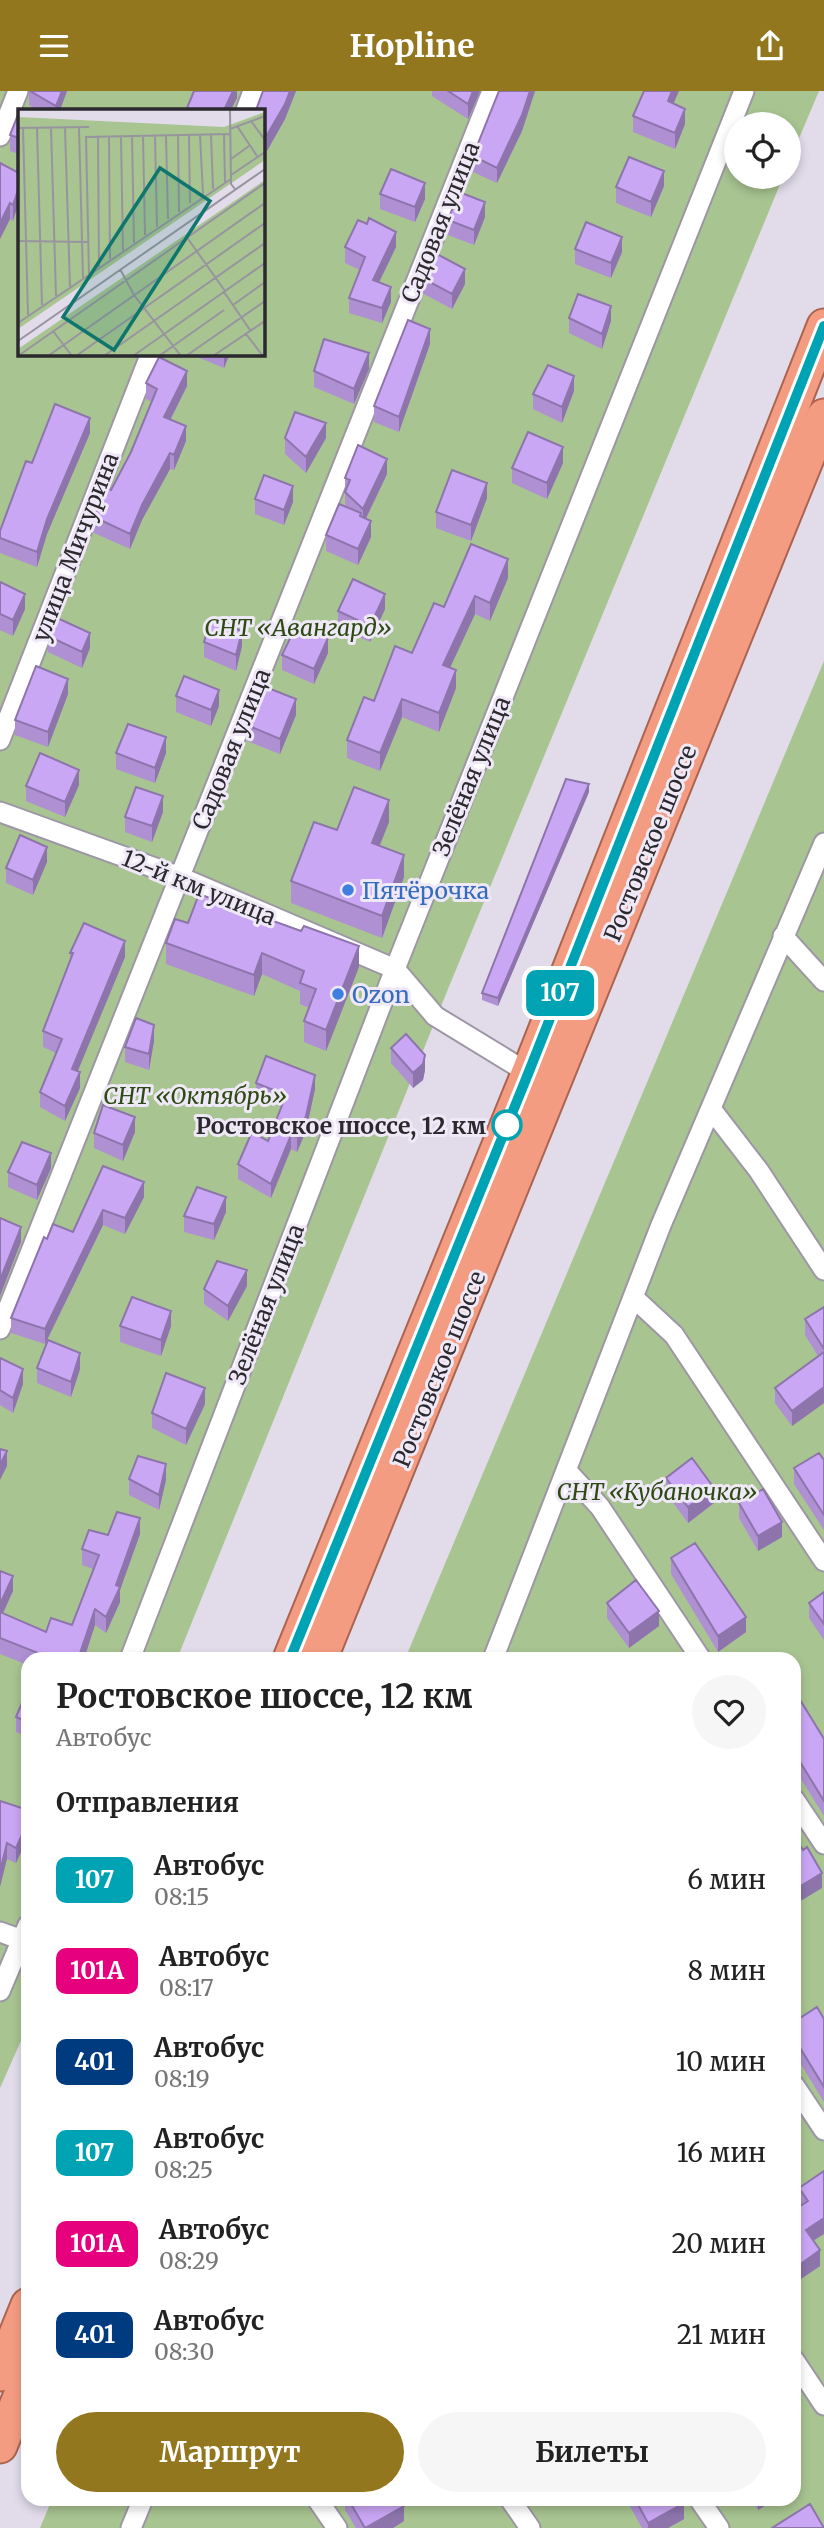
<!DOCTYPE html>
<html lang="ru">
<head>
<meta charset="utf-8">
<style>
	:root { --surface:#fff; --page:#f6f6f6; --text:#222; --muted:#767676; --accent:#92771e }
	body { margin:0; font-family:Merriweather,serif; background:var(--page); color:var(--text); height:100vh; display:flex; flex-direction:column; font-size:26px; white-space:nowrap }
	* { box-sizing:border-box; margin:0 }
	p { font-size:23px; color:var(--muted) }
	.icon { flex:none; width:38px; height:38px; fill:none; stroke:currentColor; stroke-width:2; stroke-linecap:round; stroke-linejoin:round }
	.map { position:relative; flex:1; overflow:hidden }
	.side { position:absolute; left:21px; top:1561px; width:780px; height:854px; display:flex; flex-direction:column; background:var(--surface); border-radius:21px; box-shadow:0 4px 10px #0003 }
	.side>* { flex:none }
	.badge { padding:0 14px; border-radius:10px; font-size:24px; line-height:46px }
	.fabs { position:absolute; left:724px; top:21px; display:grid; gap:14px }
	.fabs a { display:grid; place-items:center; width:77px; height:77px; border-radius:50%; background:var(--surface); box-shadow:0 4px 10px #0003; font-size:35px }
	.map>.badge { position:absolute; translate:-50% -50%; box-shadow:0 0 0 4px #fff }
	h2 { padding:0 35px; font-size:26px; line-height:63px }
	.round { display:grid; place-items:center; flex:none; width:74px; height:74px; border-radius:37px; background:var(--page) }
	.head { display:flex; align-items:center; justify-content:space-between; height:119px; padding:0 35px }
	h1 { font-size:33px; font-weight:700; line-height:52px }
	.primary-button { display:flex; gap:14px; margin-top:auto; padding:14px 35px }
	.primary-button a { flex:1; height:80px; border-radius:42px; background:var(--accent); color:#fff; font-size:28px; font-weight:700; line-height:80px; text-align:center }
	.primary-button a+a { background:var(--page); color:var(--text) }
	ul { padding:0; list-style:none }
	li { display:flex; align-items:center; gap:21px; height:91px; padding:0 35px }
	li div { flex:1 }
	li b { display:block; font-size:26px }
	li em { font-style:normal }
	li .badge { min-width:77px; font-weight:700; text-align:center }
	header { display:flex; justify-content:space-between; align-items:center; height:91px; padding:0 35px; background:var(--accent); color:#fff; font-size:32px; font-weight:700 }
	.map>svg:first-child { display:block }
</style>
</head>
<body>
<header><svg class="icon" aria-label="menu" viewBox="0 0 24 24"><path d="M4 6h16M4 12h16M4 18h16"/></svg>Hopline<svg class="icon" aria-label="share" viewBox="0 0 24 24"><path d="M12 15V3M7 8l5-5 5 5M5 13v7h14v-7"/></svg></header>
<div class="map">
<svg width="824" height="2437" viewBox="0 0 824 2437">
	<rect width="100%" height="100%" fill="#e1dbea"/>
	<path fill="#a8c491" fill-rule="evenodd" d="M0 0H819L789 71V33H737V86H783L448 898 177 1568H28V1934L0 1997ZM19 19H262V262H19Z
		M824 570V2437H40L52 2408H794V1568H405Z"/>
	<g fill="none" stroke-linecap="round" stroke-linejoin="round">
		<defs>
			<path id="minor" d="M246 19 253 0
				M0 45 18 0
				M0 649 151 262
				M0 721 180 786 395 878 435 925 535 986
				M783 845 824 890
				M712 1019 759 1080 824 1179
				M633 1206 674 1244 824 1470
				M0 1238 492 0
				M566 1379 600 1416 701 1568
				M130 1568 395 878 744 0
				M493 1568 661 1134 824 752
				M794 1708 824 1753
				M0 1841 22 1849
				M0 1900 28 1834
				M794 1994 824 2039
				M794 2269 824 2314
				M317 2408 337 2437
				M510 2408 530 2437
				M699 2408 719 2437
				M131 2437 143 2408"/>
			<path id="trunk" d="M290 1568 528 983 824 235
				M320 1568 824 325
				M0 2283 28 2214
				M0 2355 28 2286"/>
		</defs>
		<use href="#minor" stroke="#9d97a5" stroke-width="23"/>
		<use href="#trunk" stroke="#ab6450" stroke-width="37"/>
		<use href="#minor" stroke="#fff" stroke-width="19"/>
		<use href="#trunk" stroke="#f39c82" stroke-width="33"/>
	</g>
	<path fill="#ae90d3" d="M29 0H67L60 19H37L29 14Z
		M262 0H296L285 28 267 60 262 57Z
		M432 0H480L468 28 432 5Z
		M499 0H535L522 40 497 92 473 81V65Z
		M673 13 685 33 675 58 633 41V25Z
		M19 21V63L10 60V44Z
		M0 72 19 82 13 130 10 128 0 148Z
		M664 95 651 126 616 112V96Z
		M380 103 425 108 415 131 380 118Z
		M485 126 474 154 448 144V129Z
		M345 156H396L379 191 391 211 382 232 349 222V207L360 179 345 172Z
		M575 158 622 161 611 187 575 173Z
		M424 188 465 193 452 218 424 203Z
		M569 227 611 230 602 258 569 242Z
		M430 253 399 341 374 331V315Z
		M195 262H230L224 277 195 265Z
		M369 278 354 313 314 296V280Z
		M146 292 187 295 171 328 186 350 174 379 170 378 142 429 130 458 94 442V426L111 399 131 361 152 311 146 308Z
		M574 300 562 332 533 318V303Z
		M90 342 47 443 37 476 0 462V440L32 372Z
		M285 347H326L306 382 285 363Z
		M563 372 547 408 512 392V377Z
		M387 383 366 428 371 446 358 474 326 460V444L345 415V387Z
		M487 407 471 450 436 437V421Z
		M255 408 293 411 284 434 255 423Z
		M508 487 490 530 475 523 450 576 456 597 439 641 402 626 380 680 347 667V649L374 610 412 562 444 516Z
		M0 491 25 518 13 545 0 539Z
		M385 518 370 551 338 536V520Z
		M48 545 90 557 82 577 48 561Z
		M204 551 242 555 236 580 204 566Z
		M328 562 314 593 282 579V564Z
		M68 603 48 656 15 644V629Z
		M176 605 219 615 211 635 176 621Z
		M296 624 280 663 247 650V634Z
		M116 662H166L155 692 116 678Z
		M79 694 65 726 26 710V695Z
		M589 701 498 915 482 909V902Z
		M163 721 152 751 125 741V726Z
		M389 731 379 755 404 786 382 847 291 812V790L337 739Z
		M47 771 33 804 6 792V777Z
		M188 832 359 876 326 960 304 951V930L309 917 300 913V900L262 883 254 905 166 873V852Z
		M70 862 125 866 77 981 80 997 65 1030 40 1016V1001L56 962 43 956V940L70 869Z
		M154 950 149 979 125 971V956Z
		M391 957 425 979 423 989 413 997 391 972Z
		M256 992 315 998 306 1040 297 1061 291 1058 271 1107 238 1088V1073L268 1050 281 1016 256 1006Z
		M135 1041 123 1070 94 1057V1042Z
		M103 1075 144 1106 125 1143 103 1134 45 1253 11 1242V1227L47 1148 73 1141Z
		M51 1077 37 1109 8 1096V1081Z
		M226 1121 214 1149 184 1141V1125Z
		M247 1195 228 1230 204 1213V1198Z
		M824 1216V1312L792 1335 775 1312V1297L818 1265 805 1244V1228Z
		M120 1235H171L161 1265 120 1251Z
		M0 1267 23 1293 13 1322 0 1314Z
		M37 1277 80 1278 71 1306 37 1292Z
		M205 1313 186 1354 152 1337V1322Z
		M824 1369V1439L794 1393V1377Z
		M666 1387 714 1412 688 1432 666 1402Z
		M129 1388 166 1389 159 1419 129 1404Z
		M739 1412 782 1446 758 1460 739 1427Z
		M140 1443 120 1499V1511L106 1542 95 1534 84 1568H28V1574L0 1563V1480L13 1500 3 1523 46 1541 72 1534 93 1478 82 1474V1458L108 1444Z
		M671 1467 746 1541 718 1561 671 1483Z
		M824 1501V1549L809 1527V1512Z
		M607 1512 659 1535 629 1557 607 1527Z
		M28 1598V1646L16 1641V1626Z
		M794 1599 824 1648V1725L794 1677Z
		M0 1710 28 1719 16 1772 7 1768Z
		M824 1928V2011L794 1962V1931Z
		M824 2080V2143L813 2150 820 2175 795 2192 794 2119 801 2115 799 2112V2097Z
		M345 2408H399L404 2430 393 2437H356L345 2419Z
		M627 2408H681L684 2428 668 2437H642L627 2410Z
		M751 2408H776L758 2419Z"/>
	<path fill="#8d75ac" d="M62 0H67L60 19H56V15Z
		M233 0H237V7L231 19H224Z
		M290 0H296L285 28 267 60V44Z
		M473 0H480L468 28V13Z
		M530 0H535L522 40 497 92V77Z
		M672 0H679L668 25V10Z
		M685 18V33L675 58V42Z
		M664 80V95L651 126V111Z
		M425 92V108L415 131V116Z
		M19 96V111L13 130V114Z
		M264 102V118L262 120V105Z
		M485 111V126L474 154V139Z
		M10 112V128L0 148V132Z
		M396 141V156L373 204V189Z
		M622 146V161L611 187V172Z
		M465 178V193L452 218V203Z
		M391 196V211L382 232V217Z
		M611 215V230L602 258V243Z
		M430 238V253L399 341V326Z
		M224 262H230L224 277Z
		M369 262V278L354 313V298Z
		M187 280V295L164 341V326Z
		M574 285V300L562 332V316Z
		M90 327V342L47 443 37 476V461L47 428Z
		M326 332V347L306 382V366Z
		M186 335V350L174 379V364Z
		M563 356V372L547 408V392Z
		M170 362V378L142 429 130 458V443L142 414Z
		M387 368V383L363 433V418Z
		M487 392V407L471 450V434Z
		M293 395V411L284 434V419Z
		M371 430V446L358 474V458Z
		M508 468V487L490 530V512Z
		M25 503V518L13 545V529Z
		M385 503V518L370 551V535Z
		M475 505V523L443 592V574Z
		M242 540V555L236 580V564Z
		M90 542V557L82 577V561Z
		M328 547V562L314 593V578Z
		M456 579V597L439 641V622Z
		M68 588V603L48 656V641Z
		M219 599V615L211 635V619Z
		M296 608V624L280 663V648Z
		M402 608V626L380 680V662Z
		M166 646V662L155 692V677Z
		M79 679V694L65 726V711Z
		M589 693V701L498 915V907Z
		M163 705V721L152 751V735Z
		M389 709V731L372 774V752Z
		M47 756V771L33 804V789Z
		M404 764V786L382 847V825Z
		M125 850V866L72 994V978Z
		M359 855V876L326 960V939Z
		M262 862V883L254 905V884Z
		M154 934V950L149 979V963Z
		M425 964V979L423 989 413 997V982Z
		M80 981V997L65 1030V1015Z
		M315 984V998L306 1040 297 1061V1046Z
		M135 1026V1041L123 1070V1054Z
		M291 1044V1058L271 1107V1093Z
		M51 1062V1077L37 1109V1094Z
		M144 1091V1106L125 1143V1127Z
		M226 1106V1121L214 1149V1133Z
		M103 1119V1134L45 1253V1238Z
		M21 1136V1151L0 1205V1189Z
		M247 1179V1195L228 1230V1215Z
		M171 1220V1235L161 1265V1249Z
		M80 1262V1278L71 1306V1291Z
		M23 1278V1293L13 1322V1307Z
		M824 1296V1312L792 1335V1320Z
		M205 1297V1313L186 1354V1338Z
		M7 1360V1375L0 1389V1374Z
		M166 1373V1389L159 1419V1404Z
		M714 1397V1412L688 1432V1416Z
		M140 1427V1443L120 1499V1511L106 1542V1526L116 1494Z
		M782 1431V1446L758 1460V1445Z
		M13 1485V1500L0 1528V1513Z
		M95 1518V1534L84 1568H78Z
		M659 1520V1535L629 1557V1542Z
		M746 1526V1541L718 1561V1545Z
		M28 1731V1746L16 1772V1757Z
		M7 1752V1768L0 1796V1780Z
		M822 1782V1797L794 1814V1799Z
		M824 2127V2143L806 2154V2139Z
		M820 2159V2175L795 2192V2177Z
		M758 2408H776L758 2419Z
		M684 2412V2428L668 2437H648V2432Z
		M404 2415V2430L393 2437H367Z"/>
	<path fill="#caa7f5" stroke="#8d75ac" stroke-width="2" d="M30 0H62L56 15Z
		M194 0H233L224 19H192L187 17Z
		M263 0H290L285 13 267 44 262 42V19H256Z
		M448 0H473L468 13Z
		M499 0H530L522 24 497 77 473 65Z
		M644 0H672L668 10 685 18 675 42 633 25Z
		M19 21V47L10 44Z
		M629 66 664 80 651 111 616 96Z
		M0 72 19 82V96L13 114 10 112 0 132Z
		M391 78 425 92 415 116 380 103Z
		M459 101 485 111 474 139 448 129Z
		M369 127 396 141 373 189 391 196 382 217 349 207 365 166 345 156 358 129 367 133Z
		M586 131 622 146 611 172 575 158Z
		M435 162 465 178 452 203 424 188Z
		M578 203 611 215 602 243 569 227Z
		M408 229 430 238 399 326 374 315Z
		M324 248 369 262 354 298 314 280Z
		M159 266 187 280 164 326 186 335 174 364 170 362 142 414 130 443 94 426 106 397 111 399 131 361 157 298 146 292Z
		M548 274 574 285 562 316 533 303Z
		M55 313 90 327 47 428 37 461 0 447V440L26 370 32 372Z
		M295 321 326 332 306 366 285 347Z
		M528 341 563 356 547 392 512 377Z
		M358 354 387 368 363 418 345 401 350 389 345 387Z
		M452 379 487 392 471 434 436 421Z
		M264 384 293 395 284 419 255 408Z
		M339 413 361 422 360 425 371 430 358 458 326 444Z
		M471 453 508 468 490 512 475 505 443 574 456 579 439 622 402 608 380 662 347 649 364 606 374 610 395 555 412 562 434 512 444 516Z
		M353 488 385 503 370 535 338 520Z
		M0 491 25 503 13 529 0 523Z
		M55 526 90 542 82 561 48 545Z
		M211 528 242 540 236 564 204 551Z
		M297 533 328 547 314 578 282 564Z
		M36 575 68 588 48 641 15 629Z
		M184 585 219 599 211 619 176 605Z
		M263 595 296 608 280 648 247 634Z
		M128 633 166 646 155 677 116 662Z
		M40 662 79 679 65 711 26 695Z
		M566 688 589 693 498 907 482 902Z
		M136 696 163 705 152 735 125 726Z
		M354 696 389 709 372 752 404 764 382 825 291 790 314 731 337 739Z
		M20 744 47 756 33 789 6 777Z
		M199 803 301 840 304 835 359 855 326 939 304 930 316 898 300 892 304 880 262 862 254 884 166 852 175 828 188 832Z
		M84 832 125 850 72 978 80 981 65 1015 40 1001 62 948 43 940 73 862H70Z
		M136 927 154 934 149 963 125 956Z
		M406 943 425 964 423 973 413 982 391 957Z
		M266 965 315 984 306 1025 297 1046 291 1044 271 1093 238 1073 252 1041 268 1050 286 1004 256 992Z
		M103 1014 135 1026 123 1054 94 1042Z
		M22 1051 51 1062 37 1094 8 1081Z
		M103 1075 144 1091 125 1127 103 1119 45 1238 11 1227 44 1146 47 1148 53 1133 73 1141Z
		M197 1096 226 1106 214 1133 184 1125Z
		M0 1127 21 1136 0 1189Z
		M217 1170 247 1179 228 1215 204 1198Z
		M132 1206 171 1220 161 1249 120 1235Z
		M824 1216V1258L805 1228Z
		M48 1249 80 1262 71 1291 37 1277Z
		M824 1261V1296L792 1320 775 1297Z
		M0 1267 23 1278 13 1307 0 1299Z
		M166 1282 205 1297 186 1338 152 1322Z
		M0 1358 7 1360 0 1374Z
		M819 1362 824 1369V1424L794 1377Z
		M138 1365 166 1373 159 1404 129 1388Z
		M692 1367 714 1397 688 1416 666 1387Z
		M763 1398 782 1431 758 1445 739 1412Z
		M117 1421 140 1427 116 1494 120 1496 106 1526 95 1518 78 1568H53L0 1547V1521L46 1541 51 1527 72 1534 99 1464 82 1458 89 1439 108 1444Z
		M695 1452 746 1526 718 1545 671 1467Z
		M0 1480 13 1485 0 1513Z
		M636 1489 659 1520 629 1542 607 1512Z
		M824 1501V1533L809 1512Z
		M28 1598V1631L16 1626Z
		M794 1599 824 1648V1710L794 1661Z
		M0 1710 28 1719V1731L16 1757 7 1752 0 1780Z
		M794 1745 803 1759 807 1756 822 1782 794 1799Z
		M817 1916 824 1928V1996L794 1947V1931Z
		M824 2080V2127L806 2139 820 2159 795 2177 794 2119 808 2110 799 2097Z
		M348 2408H399L404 2415 365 2437Z
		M635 2408H681L684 2412 648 2432Z
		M810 2413 824 2437H772Z"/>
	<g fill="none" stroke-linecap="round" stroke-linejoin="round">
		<defs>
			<path id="line" d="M290 1568 528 983 824 235"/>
		</defs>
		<use href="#line" stroke="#fff" stroke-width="16"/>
		<use href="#line" stroke="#00a3b4" stroke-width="10"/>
	</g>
	<g fill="#3f7fe0" stroke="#eee8f7" stroke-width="2.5">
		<circle cx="348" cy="799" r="7"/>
		<circle cx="338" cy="903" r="7"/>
	</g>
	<circle fill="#fff" stroke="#00a3b4" stroke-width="3.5" cx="507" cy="1034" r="14"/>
	<g text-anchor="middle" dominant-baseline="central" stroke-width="6" stroke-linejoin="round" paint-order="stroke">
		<g font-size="23" fill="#2b292e" stroke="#eee8f7">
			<text transform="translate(440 131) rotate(-68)">Садовая улица</text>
			<text transform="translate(75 456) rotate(-69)">улица Мичурина</text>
			<text transform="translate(231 658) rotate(-68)">Садовая улица</text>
			<text transform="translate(471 685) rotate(-68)">Зелёная улица</text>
			<text transform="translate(650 752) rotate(-68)">Ростовское шоссе</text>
			<text transform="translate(199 796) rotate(22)">12-й км улица</text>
			<text transform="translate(266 1213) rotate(-69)">Зелёная улица</text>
			<text transform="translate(439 1278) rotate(-68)">Ростовское шоссе</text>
		</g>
		<g font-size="23" font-style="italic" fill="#2e4913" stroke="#eee8f7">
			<text x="298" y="536">СНТ «Авангард»</text>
			<text x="195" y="1004">СНТ «Октябрь»</text>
			<text x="657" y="1400">СНТ «Кубаночка»</text>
		</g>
		<g font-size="23" fill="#366cbe" stroke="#eee8f7" text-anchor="start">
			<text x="362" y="799">Пятёрочка</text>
			<text x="352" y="903">Ozon</text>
		</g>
		<g font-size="23" font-weight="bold" fill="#2b292e" stroke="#eee8f7" text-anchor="end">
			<text x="486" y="1034">Ростовское шоссе, 12 км</text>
		</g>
	</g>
	<g transform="translate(18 18)">
		<rect width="247" height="247" fill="#e1dbea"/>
		<path d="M247 3V51L0 220V8L206 18ZM247 71V247H0V240Z" fill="#a8c491"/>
		<path fill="none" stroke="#98949f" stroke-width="2" d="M212 0 213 75 217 80M233 12 247 31M219 17 239 47M0 19 71 18M5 19 10 206M19 19 24 196M33 19 38 187M47 19 52 178M61 19 65 169M212 20 247 7M160 26 161 103M171 26 172 94M182 26 185 86M193 26 195 80M206 26 207 73M80 27 81 158M91 27 92 150M103 27 105 142M114 27 116 134M125 27 127 126M137 27 139 118M148 27 150 110M213 50 231 37M213 66 247 43M168 127 207 182M0 132 70 133M102 160 116 186 163 247M71 165 68 28 212 25M206 183 232 221M215 196 247 173M0 214 213 70M35 222 54 247M228 225 245 247M0 232 247 60M0 247 247 74M30 247 247 94M58 247 247 114M86 247 247 134M115 247 247 154M141 247 206 201M168 247 247 192M195 247 247 212"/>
		<path fill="#0f766e" fill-opacity="0.15" stroke="#0f766e" stroke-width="3.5" d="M142 59 192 92 96 241 45 208Z"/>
		<rect width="247" height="247" fill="none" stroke="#2b292e" stroke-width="3.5"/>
	</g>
</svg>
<div class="fabs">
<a><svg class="icon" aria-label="locate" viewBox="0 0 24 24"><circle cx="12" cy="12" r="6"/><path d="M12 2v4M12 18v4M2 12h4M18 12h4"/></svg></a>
</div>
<b class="badge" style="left:560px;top:902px;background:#00a3b4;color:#fff">107</b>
<section class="side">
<div class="head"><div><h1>Ростовское шоссе, 12 км</h1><p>Автобус</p></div><a class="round"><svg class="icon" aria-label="heart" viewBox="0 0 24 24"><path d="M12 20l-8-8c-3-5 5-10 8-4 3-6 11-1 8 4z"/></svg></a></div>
<h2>Отправления</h2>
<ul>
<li><span class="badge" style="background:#00a3b4;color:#fff">107</span><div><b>Автобус</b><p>08:15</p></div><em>6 мин</em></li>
<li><span class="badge" style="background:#e6007e;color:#fff">101А</span><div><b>Автобус</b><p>08:17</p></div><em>8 мин</em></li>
<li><span class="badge" style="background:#003b80;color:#fff">401</span><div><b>Автобус</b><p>08:19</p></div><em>10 мин</em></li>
<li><span class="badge" style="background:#00a3b4;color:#fff">107</span><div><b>Автобус</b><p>08:25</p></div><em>16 мин</em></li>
<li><span class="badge" style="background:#e6007e;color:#fff">101А</span><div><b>Автобус</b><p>08:29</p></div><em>20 мин</em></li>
<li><span class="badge" style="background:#003b80;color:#fff">401</span><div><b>Автобус</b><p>08:30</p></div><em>21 мин</em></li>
</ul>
<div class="primary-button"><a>Маршрут</a><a>Билеты</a></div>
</section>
</div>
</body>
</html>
